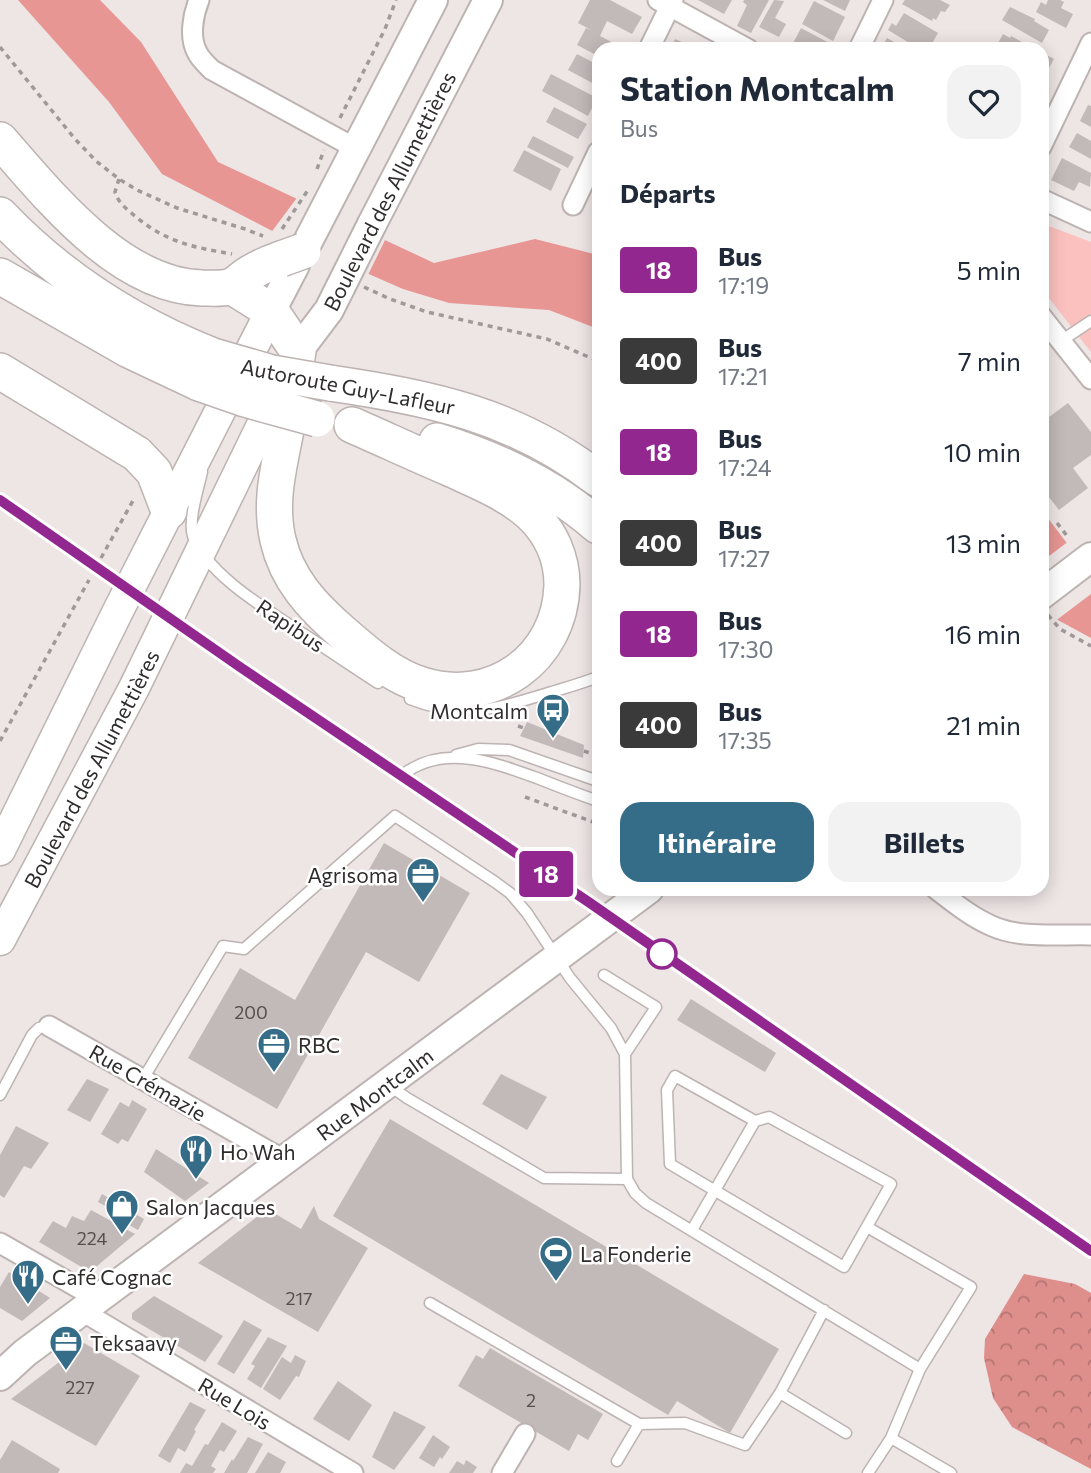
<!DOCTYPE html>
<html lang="fr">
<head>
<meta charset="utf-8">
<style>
	:root { --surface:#fff; --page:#f2f2f3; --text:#1f2937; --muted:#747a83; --accent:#356c87 }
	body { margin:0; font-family:Commissioner,sans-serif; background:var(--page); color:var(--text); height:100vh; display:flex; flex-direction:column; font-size:26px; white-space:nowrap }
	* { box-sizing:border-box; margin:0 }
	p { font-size:23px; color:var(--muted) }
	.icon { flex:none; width:38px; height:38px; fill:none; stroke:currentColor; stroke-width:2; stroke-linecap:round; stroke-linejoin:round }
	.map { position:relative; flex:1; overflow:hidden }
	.panel { position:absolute; left:592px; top:42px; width:457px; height:854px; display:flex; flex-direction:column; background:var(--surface); border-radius:21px; box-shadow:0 4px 18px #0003 }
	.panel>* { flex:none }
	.badge { padding:0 14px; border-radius:5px; font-size:24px; line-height:46px }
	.map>.badge { position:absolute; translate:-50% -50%; box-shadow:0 0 0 4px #fff }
	h2 { padding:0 28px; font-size:26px; line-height:63px }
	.round { display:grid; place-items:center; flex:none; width:74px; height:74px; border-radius:21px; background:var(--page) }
	.head { display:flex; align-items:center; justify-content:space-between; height:119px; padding:0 28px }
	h1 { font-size:33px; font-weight:700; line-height:52px }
	.action { display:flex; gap:14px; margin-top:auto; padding:14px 28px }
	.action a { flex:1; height:80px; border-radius:21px; background:var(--accent); color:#fff; font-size:28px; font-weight:700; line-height:80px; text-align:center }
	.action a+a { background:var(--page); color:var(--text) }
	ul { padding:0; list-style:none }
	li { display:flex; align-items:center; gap:21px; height:91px; padding:0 28px }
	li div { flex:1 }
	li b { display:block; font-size:26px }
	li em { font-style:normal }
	li .badge { min-width:77px; font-weight:700; text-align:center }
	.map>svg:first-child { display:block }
</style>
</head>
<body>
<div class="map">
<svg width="1091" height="1473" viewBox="0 0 1091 1473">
	<defs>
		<pattern id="forest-crowns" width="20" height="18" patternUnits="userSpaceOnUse" patternTransform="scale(1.75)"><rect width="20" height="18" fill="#de8e8b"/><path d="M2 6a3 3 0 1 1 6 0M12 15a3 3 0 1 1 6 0" fill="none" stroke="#b47472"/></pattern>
	</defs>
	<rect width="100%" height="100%" fill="#eee5e5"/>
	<path fill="url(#forest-crowns)" d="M1024 1274 1075 1284 1091 1293V1469L1012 1427 993 1398 984 1358 985 1339Z"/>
	<path fill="#fbc1be" d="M1041 223 1091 242V352L1041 288Z"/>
	<path fill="#e79693" d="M18 0H100L141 42 218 162 434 263 535 239 598 255V329L549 310 449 303 403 289 284 237 162 174 109 102Z
		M1041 509 1091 575V638L1056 619 1041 599Z"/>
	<path fill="#eee5e5" d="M299 195 387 236 367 277 270 234Z
		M1069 541 1091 569V594L1054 622 1041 605V562Z"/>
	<path fill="#c2b9b9" d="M590 0H610L642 17 632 34 607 21 600 36 625 49H598V56L577 45 586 28 593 31 578 23Z
		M698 0H732L724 14Z
		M744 0H769L751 33 737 26 747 5 743 2Z
		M774 0 784 1 775 18 786 24 779 37 759 27Z
		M823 0H850L845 11Z
		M905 0H940L950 5 945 12 941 11 936 20 933 18 932 21 902 4Z
		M1048 0H1060L1064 2 1061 8 1073 14 1066 28 1036 12 1041 2 1046 5Z
		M814 1 845 17 833 41 802 24Z
		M1010 7 1035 19 1034 21 1049 30 1042 43 1002 20Z
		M904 13 938 33 929 49 919 43 916 47 888 30 892 23 896 26Z
		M801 28 833 45 831 49H790Z
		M1003 34 1010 38 1011 36 1035 49H1002L1004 46 998 43Z
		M887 38 907 49H881Z
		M675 39 698 49H671Z
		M1041 52 1054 59 1045 75 1041 73Z
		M577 54 598 65V86L568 70Z
		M551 74 597 98 588 116 542 91Z
		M1088 105 1091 106V127L1080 121Z
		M554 107 587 124 578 139 546 122Z
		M1077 133 1091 141V159L1069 147Z
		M533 136 574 157 568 168 527 147Z
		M524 150 561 169 551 191 513 171Z
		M1062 158 1091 173 1090 187 1079 182 1074 191 1051 180Z
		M1068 403 1091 432V455L1073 468 1088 488 1059 510 1041 487V423Z
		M527 722 584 745 583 758 520 736Z
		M384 843 470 893 419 982 366 952 277 1109 188 1058 240 968 295 1000Z
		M691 999 776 1053 765 1072 677 1020Z
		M501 1074 547 1097 527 1130 482 1104Z
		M87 1079 109 1089 90 1122 67 1110Z
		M132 1100 147 1109 128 1142 122 1139 118 1144 101 1134 120 1102 129 1107Z
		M390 1119 779 1349 730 1433 677 1401 668 1415 333 1216Z
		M16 1126 49 1143 31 1169 24 1166 4 1198 0 1195V1155Z
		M156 1149 209 1183 185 1201 144 1172Z
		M102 1194 144 1219 138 1230 105 1211 107 1207 98 1202Z
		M314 1206 319 1219 368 1248 318 1332 198 1263 267 1209 301 1229Z
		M91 1210 135 1234 90 1272 39 1242 53 1221 66 1228 72 1216 84 1221Z
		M9 1272 50 1298 22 1321 0 1308V1287Z
		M154 1296 223 1336 205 1362 132 1319V1313Z
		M244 1320 262 1330 234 1374 217 1364Z
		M268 1337 287 1346 261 1388 247 1379 255 1366 251 1364Z
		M84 1343 140 1376 96 1446 11 1399Z
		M490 1348 603 1414 588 1440 578 1434 569 1451 458 1386 476 1355 483 1359Z
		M295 1355 306 1361 299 1377 296 1376 280 1400 263 1389 282 1357 291 1363Z
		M338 1381 372 1405 349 1441 313 1419Z
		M190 1402 206 1410 194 1430 196 1431 185 1452 178 1448 170 1463 158 1456Z
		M394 1411 426 1427 394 1470 372 1457Z
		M222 1422 237 1431 224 1452 220 1450 211 1466 216 1469 213 1473H180L186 1463 192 1466 205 1444 208 1445Z
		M433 1435 450 1447 442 1459 440 1457 434 1467 419 1458Z
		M248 1437 263 1444 247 1473H224L232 1459 233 1461Z
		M12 1440 60 1469 58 1473H0V1460Z
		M268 1452 286 1462 280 1473H255Z
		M466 1460 477 1467 473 1473H449L457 1461 464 1465Z"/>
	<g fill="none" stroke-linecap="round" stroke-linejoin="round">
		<defs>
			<path id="lane" d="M1061 341 1091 321
				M202 472C198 489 188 521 193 536 208 576 271 612 305 635 330 651 353 667 378 683
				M0 500 83 559
				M196 637 590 903 1091 1251
				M410 699C461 719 492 710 542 695 561 689 580 684 598 677
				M456 755 478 749 509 750 598 781
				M401 776C442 743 493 762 537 778 557 786 578 794 598 801
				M604 975 656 1007 625 1054
				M143 1079 223 946 244 949 395 816 495 882 510 893 527 913 570 978 611 1028 625 1054 627 1179 635 1193 646 1203 920 1369 891 1438
				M390 1086 407 1098 544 1178 627 1179
				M0 1095 32 1035 39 1028 49 1026
				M867 1227 971 1287 920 1369
				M692 1230 755 1121 675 1076 667 1090 670 1164 844 1267 891 1184 769 1117 755 1121
				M430 1303 639 1424 685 1423 745 1445 780 1393 824 1310
				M780 1393 846 1433
				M617 1461 639 1424
				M868 1473 891 1438 951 1473"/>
			<path id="street" d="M199 0C193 15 189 37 197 52 200 59 207 65 212 70L355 148
				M658 0 748 49
				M649 49 673 0
				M859 49 883 0
				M1041 147 1091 43
				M1041 199 1091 222
				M573 205 598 152
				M1041 316 1091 379
				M936 889C953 902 971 917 992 926 1021 939 1059 934 1091 935
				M49 1026 284 1160
				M0 1243 98 1299
				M82 1311 353 1473
				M502 1473 525 1434"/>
			<g id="secondary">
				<path d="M372 224 488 0"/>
				<path d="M303 251 433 0"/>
				<path d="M271 311 295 265"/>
				<path d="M298 351 329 310 340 288"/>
				<path d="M1041 595 1091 557"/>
				<path id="s1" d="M0 1376 25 1353 649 889"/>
			</g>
			<g id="primary">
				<path d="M0 850 118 611 271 311"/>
				<path id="s2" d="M0 940 134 688 281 386"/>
			</g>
			<path id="highway" d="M0 140C50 197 120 286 202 288 211 288 221 289 229 287 236 285 241 279 247 275 258 268 269 263 281 259
				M0 215C60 278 132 324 213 356
				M0 276 129 350 199 383
				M231 286 271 311 298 351C294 377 291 404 286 430 279 467 269 502 278 540 287 580 313 607 343 633 366 653 392 676 422 685 492 707 560 659 562 585 562 558 551 533 531 514 508 493 477 481 449 468 416 454 384 439 352 425
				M0 371 137 454 154 472 169 511
				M330 383C431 398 515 415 598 479
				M437 441C496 459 552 486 598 526"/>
		</defs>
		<use href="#lane" stroke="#bcb3b2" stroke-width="13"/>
		<use href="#street" stroke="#bcb3b2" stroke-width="23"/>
		<use href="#secondary" stroke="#bcb3b2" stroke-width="32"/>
		<use href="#primary" stroke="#bcb3b2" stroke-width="33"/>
		<use href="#highway" stroke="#bcb3b2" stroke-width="38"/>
		<path stroke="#9f9999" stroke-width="3.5" stroke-dasharray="5 5" stroke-linecap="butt" d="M0 47 75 139 96 161 119 179 137 190 177 208 245 229 263 236
			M340 118 385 29 396 0
			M317 169 324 150
			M119 179 115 192C118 203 128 210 136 217 168 243 193 247 232 254
			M364 287 390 299 427 312 547 339 598 361
			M1057 523 1068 537
			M101 558 135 497
			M1048 615 1060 629 1091 646
			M518 726 524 728
			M0 741 89 580
			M584 751 598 756
			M525 797 593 822"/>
		<use href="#lane" stroke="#fff" stroke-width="10"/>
		<use href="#street" stroke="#fff" stroke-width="19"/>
		<use href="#secondary" stroke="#fff" stroke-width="28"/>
		<use href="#primary" stroke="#fff" stroke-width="30"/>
		<use href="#highway" stroke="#fff" stroke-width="35"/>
		<defs>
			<path id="lane-bridge" d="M83 559 196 637"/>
			<path id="secondary-bridge" d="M340 288 372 224"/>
			<path id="highway-bridge" d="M281 259 303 251
				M213 356 272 373 330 383
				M199 383 245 399 317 419"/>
		</defs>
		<use href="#lane-bridge" stroke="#bcb3b2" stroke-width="13" stroke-linecap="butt"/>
		<use href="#secondary-bridge" stroke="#bcb3b2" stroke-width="32" stroke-linecap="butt"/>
		<use href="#highway-bridge" stroke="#bcb3b2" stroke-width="38" stroke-linecap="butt"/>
		<path stroke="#9f9999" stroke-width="3.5" stroke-dasharray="5 5" stroke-linecap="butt" d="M282 229 308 190"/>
		<use href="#lane-bridge" stroke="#fff" stroke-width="10"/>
		<use href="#secondary-bridge" stroke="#fff" stroke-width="28"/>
		<use href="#highway-bridge" stroke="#fff" stroke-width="35"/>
	</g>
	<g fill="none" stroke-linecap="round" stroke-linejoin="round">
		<defs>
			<path id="line" d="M0 500 240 667 590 903 1091 1251"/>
		</defs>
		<use href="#line" stroke="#fff" stroke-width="16"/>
		<use href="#line" stroke="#922790" stroke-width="10"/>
	</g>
	<defs>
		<symbol id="bus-pin" viewBox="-11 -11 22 30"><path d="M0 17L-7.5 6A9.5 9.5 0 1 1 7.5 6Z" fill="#356c87" stroke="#fff"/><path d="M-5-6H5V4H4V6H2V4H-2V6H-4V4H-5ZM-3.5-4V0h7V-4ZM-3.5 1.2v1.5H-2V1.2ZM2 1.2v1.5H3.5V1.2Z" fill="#fff"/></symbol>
		<symbol id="office-pin" viewBox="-11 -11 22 30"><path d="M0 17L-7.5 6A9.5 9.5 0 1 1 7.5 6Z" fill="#356c87" stroke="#fff"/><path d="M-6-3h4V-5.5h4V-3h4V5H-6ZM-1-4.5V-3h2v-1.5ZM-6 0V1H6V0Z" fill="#fff"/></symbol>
		<symbol id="restaurant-pin" viewBox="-11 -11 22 30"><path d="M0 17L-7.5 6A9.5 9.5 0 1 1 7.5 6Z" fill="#356c87" stroke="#fff"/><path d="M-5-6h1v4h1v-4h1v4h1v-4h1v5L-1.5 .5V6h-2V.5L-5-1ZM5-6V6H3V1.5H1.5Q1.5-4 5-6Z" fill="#fff"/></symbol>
		<symbol id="shop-pin" viewBox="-11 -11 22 30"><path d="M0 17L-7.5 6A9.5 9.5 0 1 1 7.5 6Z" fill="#356c87" stroke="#fff"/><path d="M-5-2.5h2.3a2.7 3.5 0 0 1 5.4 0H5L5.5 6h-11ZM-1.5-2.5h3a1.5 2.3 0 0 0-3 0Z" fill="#fff"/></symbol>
		<symbol id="stadium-pin" viewBox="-11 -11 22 30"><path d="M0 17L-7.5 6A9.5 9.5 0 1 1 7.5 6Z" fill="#356c87" stroke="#fff"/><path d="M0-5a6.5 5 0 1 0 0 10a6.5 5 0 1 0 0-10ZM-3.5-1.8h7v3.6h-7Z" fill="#fff"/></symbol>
	</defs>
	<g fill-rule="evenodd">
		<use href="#bus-pin" x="534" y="691" width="38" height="52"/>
		<use href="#office-pin" x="404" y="855" width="38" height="52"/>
		<use href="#office-pin" x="255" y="1025" width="38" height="52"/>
		<use href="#restaurant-pin" x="177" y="1132" width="38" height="52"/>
		<use href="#shop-pin" x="103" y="1187" width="38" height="52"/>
		<use href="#stadium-pin" x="537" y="1234" width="38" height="52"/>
		<use href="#restaurant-pin" x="9" y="1257" width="38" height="52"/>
		<use href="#office-pin" x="47" y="1323" width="38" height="52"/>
	</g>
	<circle fill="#fff" stroke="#922790" stroke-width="3.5" cx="662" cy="954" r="14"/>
	<g text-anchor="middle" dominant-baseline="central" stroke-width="5" stroke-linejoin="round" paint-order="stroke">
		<g font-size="18" fill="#544f4f">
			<text x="251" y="1012">200</text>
			<text x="92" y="1238">224</text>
			<text x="299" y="1298">217</text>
			<text x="80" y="1387">227</text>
			<text x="531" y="1400">2</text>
		</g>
		<g font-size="21" fill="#2f2c2c" stroke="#fff">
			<text transform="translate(389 191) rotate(-63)">Boulevard des Allumettières</text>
			<text transform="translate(348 386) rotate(11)">Autoroute Guy-Lafleur</text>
			<text transform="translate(291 625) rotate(34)">Rapibus</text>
			<text stroke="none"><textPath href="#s2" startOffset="194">Boulevard des Allumettières</textPath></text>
			<text transform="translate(148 1082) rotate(30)">Rue Crémazie</text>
			<text stroke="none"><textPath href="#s1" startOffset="469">Rue Montcalm</textPath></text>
			<text transform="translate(235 1403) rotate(31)">Rue Lois</text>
		</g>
		<g font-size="21" fill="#2f2c2c" stroke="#fff" text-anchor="start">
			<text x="528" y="710" text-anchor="end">Montcalm</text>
			<text x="398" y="874" text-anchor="end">Agrisoma</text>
			<text x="298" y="1044">RBC</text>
			<text x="220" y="1151">Ho Wah</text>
			<text x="146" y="1206">Salon Jacques</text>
			<text x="580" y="1253">La Fonderie</text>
			<text x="52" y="1276">Café Cognac</text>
			<text x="90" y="1342">Teksaavy</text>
		</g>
	</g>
</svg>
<b class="badge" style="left:546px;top:874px;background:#922790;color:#fff">18</b>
<section class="panel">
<div class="head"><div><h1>Station Montcalm</h1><p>Bus</p></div><a class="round"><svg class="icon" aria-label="heart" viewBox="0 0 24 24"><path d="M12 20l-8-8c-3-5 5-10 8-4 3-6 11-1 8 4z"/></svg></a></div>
<h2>Départs</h2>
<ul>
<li><span class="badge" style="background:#922790;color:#fff">18</span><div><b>Bus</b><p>17:19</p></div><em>5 min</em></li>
<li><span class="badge" style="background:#3a3a3a;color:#fff">400</span><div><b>Bus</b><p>17:21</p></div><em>7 min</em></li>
<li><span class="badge" style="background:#922790;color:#fff">18</span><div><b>Bus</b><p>17:24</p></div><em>10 min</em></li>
<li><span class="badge" style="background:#3a3a3a;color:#fff">400</span><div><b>Bus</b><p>17:27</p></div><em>13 min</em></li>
<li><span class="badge" style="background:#922790;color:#fff">18</span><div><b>Bus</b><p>17:30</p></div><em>16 min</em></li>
<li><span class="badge" style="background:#3a3a3a;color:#fff">400</span><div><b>Bus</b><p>17:35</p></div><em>21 min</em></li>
</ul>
<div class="action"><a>Itinéraire</a><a>Billets</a></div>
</section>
</div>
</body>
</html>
